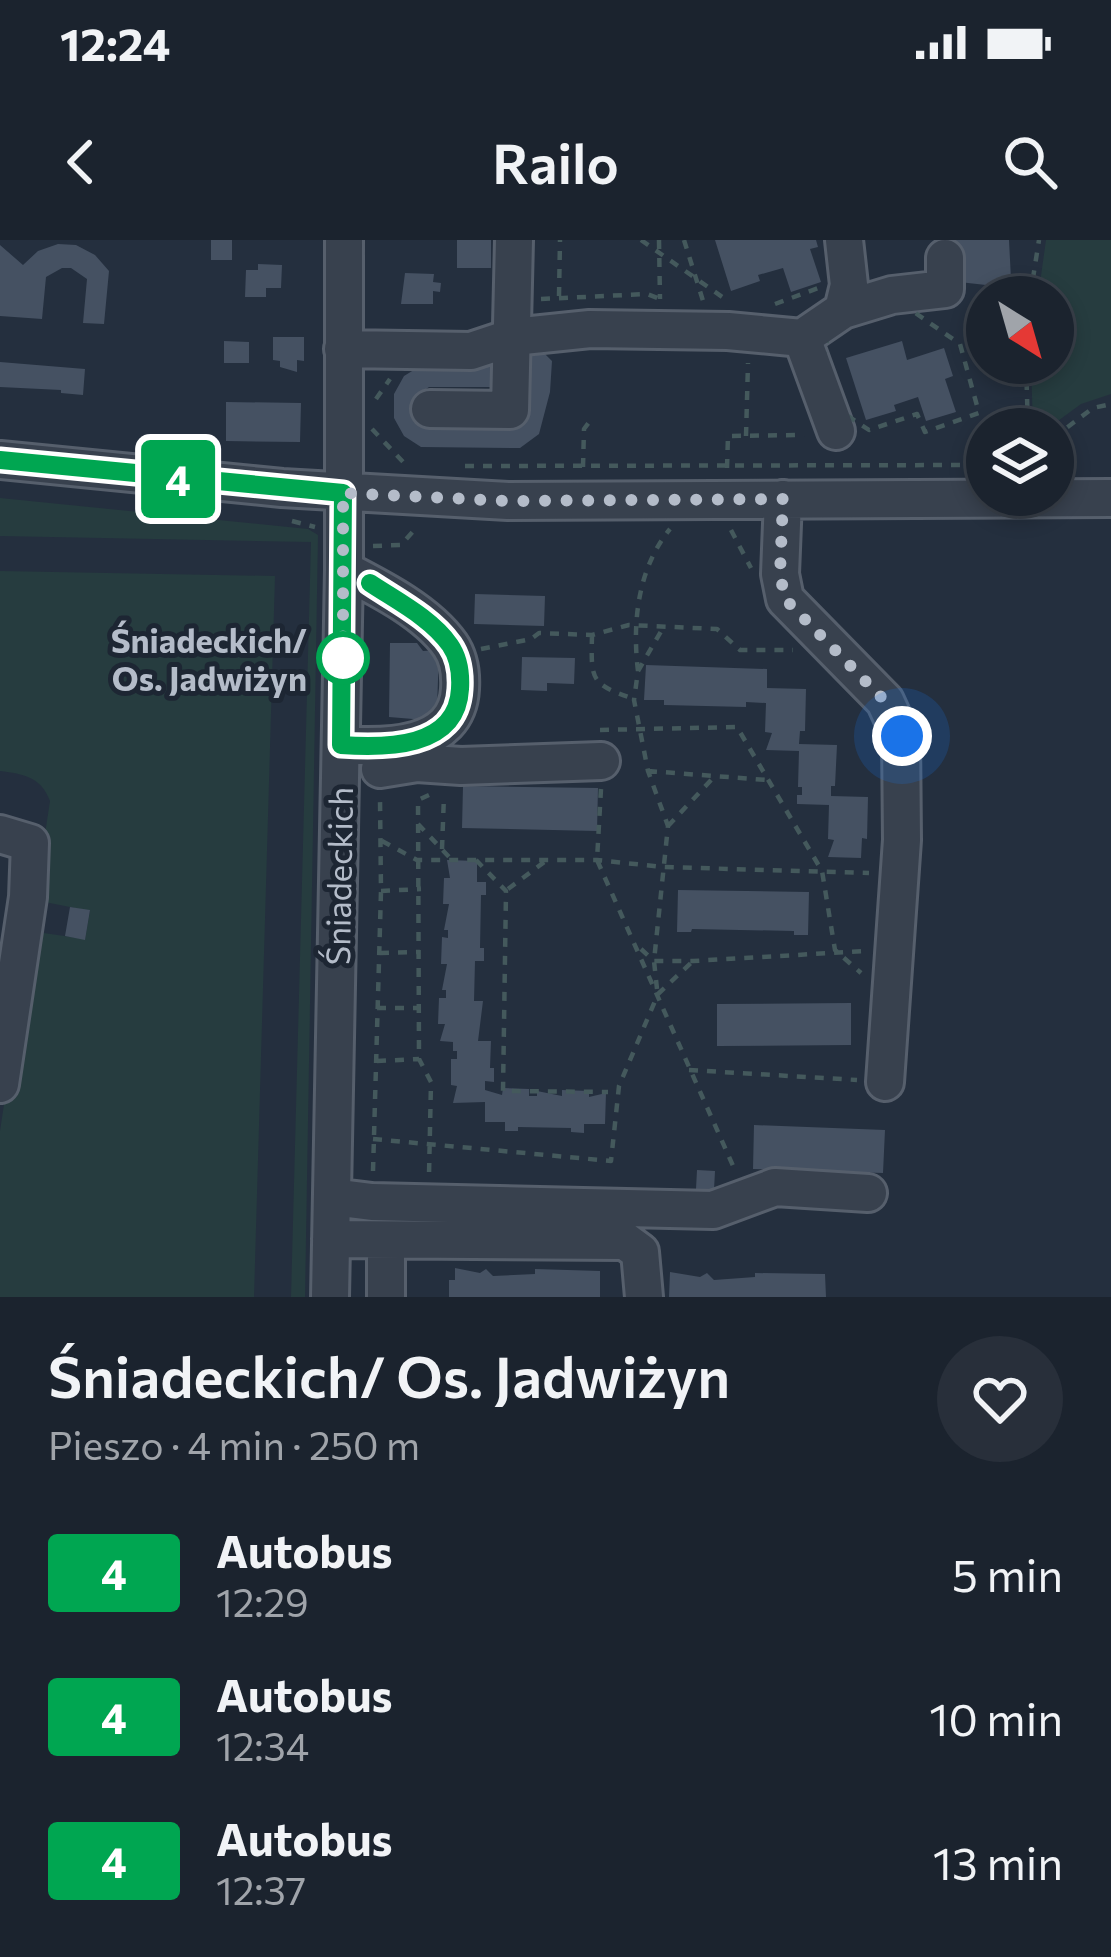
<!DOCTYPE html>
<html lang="pl">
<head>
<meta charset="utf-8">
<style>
	:root { --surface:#1b232e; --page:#282f3a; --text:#f1f3f6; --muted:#a0a4aa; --line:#39404a }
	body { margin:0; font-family:Commissioner,sans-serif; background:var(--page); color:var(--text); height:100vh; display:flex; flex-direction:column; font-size:45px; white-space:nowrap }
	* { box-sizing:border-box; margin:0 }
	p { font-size:39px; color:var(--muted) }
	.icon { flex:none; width:66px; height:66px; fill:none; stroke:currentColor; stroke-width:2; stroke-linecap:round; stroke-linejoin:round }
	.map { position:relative; height:1057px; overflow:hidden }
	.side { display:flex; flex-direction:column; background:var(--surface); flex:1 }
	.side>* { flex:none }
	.badge { padding:0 24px; border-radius:9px; font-size:42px; line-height:78px }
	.needle { width:78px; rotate:143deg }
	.fabs { position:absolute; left:966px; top:36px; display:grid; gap:24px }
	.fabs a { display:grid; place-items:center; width:108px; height:108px; border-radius:50%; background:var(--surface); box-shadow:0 6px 18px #0003,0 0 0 3px var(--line); font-size:60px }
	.you { position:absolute; width:60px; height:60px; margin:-30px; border:9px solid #fff; border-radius:50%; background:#1a73e8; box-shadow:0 0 0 18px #1a73e833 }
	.map>.badge { position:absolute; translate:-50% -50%; box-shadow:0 0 0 6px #fff }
	.round { display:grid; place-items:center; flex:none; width:126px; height:126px; border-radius:63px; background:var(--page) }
	.headline { display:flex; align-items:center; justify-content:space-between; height:204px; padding:0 48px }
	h1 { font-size:57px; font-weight:600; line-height:90px }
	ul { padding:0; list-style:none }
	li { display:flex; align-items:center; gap:36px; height:144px; padding:0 48px }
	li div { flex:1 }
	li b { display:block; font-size:45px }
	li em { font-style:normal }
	li .badge { min-width:132px; font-weight:700; text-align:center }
	.status { display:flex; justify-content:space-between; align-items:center; height:84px; padding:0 60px; background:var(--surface); direction:ltr }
	.status svg { height:33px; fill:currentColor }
	header { display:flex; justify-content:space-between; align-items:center; height:156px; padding:0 48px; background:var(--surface); font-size:54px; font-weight:600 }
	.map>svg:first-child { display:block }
</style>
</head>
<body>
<div class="status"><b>12:24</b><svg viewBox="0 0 49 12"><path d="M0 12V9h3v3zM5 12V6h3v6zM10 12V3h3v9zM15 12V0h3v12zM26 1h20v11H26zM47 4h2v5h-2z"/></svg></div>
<header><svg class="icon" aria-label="back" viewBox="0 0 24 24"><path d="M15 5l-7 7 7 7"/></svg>Railo<svg class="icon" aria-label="search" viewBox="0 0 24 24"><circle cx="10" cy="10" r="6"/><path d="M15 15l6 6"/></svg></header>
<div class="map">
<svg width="1111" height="1057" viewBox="0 0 1111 1057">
	<rect width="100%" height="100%" fill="#242f3e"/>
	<path fill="#263c3f" d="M1046 0H1111V154L1081 164 1047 189H1033L1031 123H1053V57H1038Z
		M0 258 308 289 318 295 305 1057H291L311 302 0 296Z
		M0 331 275 336 254 1057H0V891L30 691 85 699 90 671 35 660 50 561C41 537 24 534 0 531Z"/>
	<path fill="#455162" d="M211 0H232V20H211Z
		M457 0H491V28H457Z
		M715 0H816L818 7 810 9 821 42 791 52 783 28 758 35 760 41 731 51Z
		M956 0H1009L1011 39 994 40 995 46 959 42Z
		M58 4 76 5 95 15 109 31 104 84 83 83 87 39 71 28H62L46 37 42 79 0 76V5L23 25 38 11Z
		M258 24 282 25 281 48H266V57H245L246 30H258Z
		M405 33 434 34 433 42 441 43 440 52 433 51V64H401Z
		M273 97H304V121L297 120V132L280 127V121L273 120Z
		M224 101 249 102V123H224Z
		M902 101 907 120 944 108 953 136 945 139 956 172 926 181 918 157 894 165 896 171 866 180 846 118Z
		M526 113 545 114 552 121 550 152 539 194 520 208 421 207 404 196 394 178V154L404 136 422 125 494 127 492 147H429L420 153 414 161 420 182 428 187 514 188 523 182Z
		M0 122 85 129 83 155 61 153V150L0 147Z
		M226 162 301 163 300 202 226 201Z
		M475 354 545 356 544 386 474 384Z
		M390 403H417L423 411 439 410 437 469 425 480 389 477Z
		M522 417 575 418 574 444 547 443V451L521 450Z
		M646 425 767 429V448L806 449 805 491H800L799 504 837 505 835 546H831V556L868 557 867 599 862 598 861 618 828 617 834 600 828 599 829 565 797 564V555H802V547H798L799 511 766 510 772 493 765 492 766 463 746 462V467L664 465V460H644Z
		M463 546 598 548 597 591 462 588Z
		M447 620 477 621V642H486V655H481L480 708H484V721H475L474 761H483L478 801H491L490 828H494V842L485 841V850L502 855 503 848 529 849V856H537V851L562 856V850L589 851V857L606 853 605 884H584V893L571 892V888L518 887V891H505V882H485V862L453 863 457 846 451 845V819H457V811H453V802L440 801 445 784H438L439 758H446V750H442L447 724H441L442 697 448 698V690H444L449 664H443L444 638H450Z
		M678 650 809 652 808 695H794V691L692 689 691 692H677Z
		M70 667 90 670 85 700 65 696Z
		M851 763V805L717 806V764Z
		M754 885 885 890 883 933 753 929Z
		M697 930 715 931 714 950 696 949Z
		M455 1028 480 1033 486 1029 493 1036 535 1034V1029L600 1031V1057H449V1040H455Z
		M670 1032 700 1037 707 1033 714 1040 755 1037V1033L825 1034 826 1057H669Z"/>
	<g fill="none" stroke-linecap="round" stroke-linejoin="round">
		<defs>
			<path id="minor" d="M843 70 892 55 945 49V18
				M343 109 471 111 513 97 590 89 728 91 802 98
				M430 169 510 170 514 0
				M836 191 802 98 843 70 849 45 844 0
				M0 220 282 248 508 261 1111 258
				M783 259 780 334 785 359 885 461 901 496 902 600 885 842
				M341 505C384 508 457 509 460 449 461 433 459 418 450 405 427 372 379 348 344 330
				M380 529 417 523 461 526 601 521
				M0 594 30 603 28 657 0 844
				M332 957 372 962 713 970 775 947 868 953
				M331 999 625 1001 640 1012 644 1057
				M330 1057 344 330V0
				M386 1057V1000"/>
		</defs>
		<use href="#minor" stroke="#565f6c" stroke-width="42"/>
		<path stroke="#44595c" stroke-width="4.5" stroke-dasharray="9 9" stroke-linecap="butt" d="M641 0 728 61
			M659 0 660 59
			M684 0 704 64
			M559 56 560 0
			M1030 57 1039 0
			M541 59 647 54 660 59
			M901 63 960 104 979 173 925 192 917 174 869 190 836 168 823 120 828 95 844 84Z
			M775 64 821 47
			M1026 123 1028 189
			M376 159 390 139
			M372 189 406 225
			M746 196 748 123
			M1053 198 1093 168 1111 164
			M1053 225 1075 226
			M465 226 987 225
			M583 227 584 189 590 181
			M727 228 728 196 804 195
			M292 281 315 287
			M731 290 751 328
			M373 306 401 305 417 287
			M592 395C591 440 590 444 634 459
			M481 409 531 399 539 393 592 395 629 385 717 389 740 410H793
			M638 431C632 382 638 328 670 289
			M600 490 737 487 822 631 835 710 861 733
			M648 531 767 540
			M601 549 597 620 734 928
			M429 555 418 560 419 819 431 842 429 935
			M418 584 451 619
			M668 586 713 538
			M382 601 417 620H597L663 627 869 633
			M442 609 444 555
			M476 620 506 651 503 851 608 852
			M508 649 547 620
			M381 651 421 649
			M641 709 654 721H693L865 711
			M380 713 420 712
			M657 749 654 721 668 586 648 531 634 460 638 431 663 388
			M377 768H419
			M377 821 419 819
			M689 830 857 840
			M373 899 611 921 619 846 658 754 693 721
			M373 931 381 651 380 559"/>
		<use href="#minor" stroke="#38414e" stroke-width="36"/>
	</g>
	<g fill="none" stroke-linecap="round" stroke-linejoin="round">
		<defs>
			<path id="line" d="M0 220 343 253 341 505C384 508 457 509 460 449 461 433 459 418 450 405 431 378 397 361 370 343"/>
		</defs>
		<use href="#line" stroke="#fff" stroke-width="27"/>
		<use href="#line" stroke="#00a651" stroke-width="18"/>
		<path stroke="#b4bcc9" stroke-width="12" stroke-dasharray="0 21.6" d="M343 418V253L508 261 783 259 780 334 785 359 885 461 902 496"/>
	</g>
	<circle fill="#fff" stroke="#00a651" stroke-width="6" cx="343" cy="418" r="24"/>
	<g text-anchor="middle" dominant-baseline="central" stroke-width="10" stroke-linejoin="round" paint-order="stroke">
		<g font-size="33" font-weight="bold" fill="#b4bcc9" stroke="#1d2633" text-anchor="end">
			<text x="307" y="399">Śniadeckich/<tspan x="307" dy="38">Os. Jadwiżyn</tspan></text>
		</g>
		<g font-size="33" fill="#b4bcc9" stroke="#1d2633">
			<text transform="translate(338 636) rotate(-89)">Śniadeckich</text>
		</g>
	</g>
</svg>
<div class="fabs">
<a><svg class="needle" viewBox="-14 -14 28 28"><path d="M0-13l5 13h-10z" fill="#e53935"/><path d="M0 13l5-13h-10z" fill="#a0a4aa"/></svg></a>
<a><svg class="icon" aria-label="layers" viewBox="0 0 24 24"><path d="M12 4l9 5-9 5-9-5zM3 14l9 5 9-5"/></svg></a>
</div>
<div class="you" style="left:902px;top:496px"></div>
<b class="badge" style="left:178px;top:239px;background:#00a651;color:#fff">4</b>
</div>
<section class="side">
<div class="headline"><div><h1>Śniadeckich/ Os. Jadwiżyn</h1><p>Pieszo · 4 min · 250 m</p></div><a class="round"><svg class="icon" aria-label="heart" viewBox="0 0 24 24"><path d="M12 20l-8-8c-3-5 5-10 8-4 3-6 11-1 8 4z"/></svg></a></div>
<ul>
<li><span class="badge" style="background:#00a651;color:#fff">4</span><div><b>Autobus</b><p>12:29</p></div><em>5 min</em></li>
<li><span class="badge" style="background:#00a651;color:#fff">4</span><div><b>Autobus</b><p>12:34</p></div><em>10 min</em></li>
<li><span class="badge" style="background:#00a651;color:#fff">4</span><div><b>Autobus</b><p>12:37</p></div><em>13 min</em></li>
</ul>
</section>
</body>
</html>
